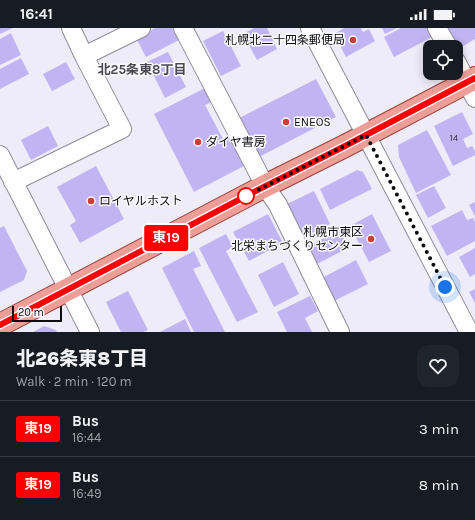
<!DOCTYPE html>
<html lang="en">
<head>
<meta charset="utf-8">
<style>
	:root { --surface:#171b24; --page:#20242c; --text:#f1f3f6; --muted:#9ea1a6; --line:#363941 }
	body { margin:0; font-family:Karla,"Noto Sans JP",sans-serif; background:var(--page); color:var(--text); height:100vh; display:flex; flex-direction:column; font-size:15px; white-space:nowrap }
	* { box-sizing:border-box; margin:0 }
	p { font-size:13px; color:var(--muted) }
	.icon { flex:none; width:22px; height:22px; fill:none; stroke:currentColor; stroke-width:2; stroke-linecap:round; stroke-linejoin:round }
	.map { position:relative; height:304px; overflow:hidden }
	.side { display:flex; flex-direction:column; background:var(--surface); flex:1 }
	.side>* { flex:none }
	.badge { padding:0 8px; border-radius:3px; font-size:14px; line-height:26px }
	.controls { position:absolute; left:423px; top:12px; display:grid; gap:8px }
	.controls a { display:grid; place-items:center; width:40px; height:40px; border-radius:8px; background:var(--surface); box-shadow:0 2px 10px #0003; font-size:20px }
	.scale { position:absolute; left:12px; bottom:10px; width:50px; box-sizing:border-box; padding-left:4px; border:2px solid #0d0d11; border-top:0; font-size:11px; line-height:14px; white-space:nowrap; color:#0d0d11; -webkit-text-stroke:3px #fbfafd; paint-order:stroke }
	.you { position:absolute; width:20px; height:20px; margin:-10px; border:3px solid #fff; border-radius:50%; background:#1a73e8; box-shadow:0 0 0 6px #1a73e833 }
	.map>.badge { position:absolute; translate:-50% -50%; box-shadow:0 0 0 2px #fff }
	.round { display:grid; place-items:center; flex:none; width:42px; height:42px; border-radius:12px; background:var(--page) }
	.head { display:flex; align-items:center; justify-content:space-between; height:68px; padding:0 16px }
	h1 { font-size:19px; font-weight:800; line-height:30px }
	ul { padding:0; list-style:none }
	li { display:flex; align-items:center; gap:12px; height:56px; padding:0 16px; border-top:1px solid var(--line) }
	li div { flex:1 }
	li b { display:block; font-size:15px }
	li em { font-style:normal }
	li .badge { min-width:44px; font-weight:700; text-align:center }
	.status { display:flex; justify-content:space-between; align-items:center; height:28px; padding:0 20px; background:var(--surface); direction:ltr }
	.status svg { height:11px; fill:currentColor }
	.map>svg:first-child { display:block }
</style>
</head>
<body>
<div class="status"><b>16:41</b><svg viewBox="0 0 49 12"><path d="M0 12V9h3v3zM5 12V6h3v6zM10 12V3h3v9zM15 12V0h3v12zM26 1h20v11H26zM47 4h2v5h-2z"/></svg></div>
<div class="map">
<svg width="475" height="304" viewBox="0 0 475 304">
	<rect width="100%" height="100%" fill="#eeecf8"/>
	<path fill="#c1b4f2" d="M0 0H13L0 6Z
		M155 0H172L179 12 146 29 136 10Z
		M254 0H267L277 21 257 32 243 6Z
		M344 0H361L363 4 369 1 375 13 346 29 334 6Z
		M382 0H397L385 6Z
		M401 0H427L432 9 394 29 384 9Z
		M447 0H475V11L458 21Z
		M223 3 241 38 221 48 203 13Z
		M11 5 21 27 0 37V11Z
		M168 24 186 59 165 70 147 34Z
		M21 30 29 46 0 61V41Z
		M66 34 75 51 52 63 43 46Z
		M316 51 336 89 259 129 239 90Z
		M205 60 212 74 205 77 223 111 229 108 244 138 194 164 154 86Z
		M462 84 473 106 463 111 467 120 472 118 475 123V127L453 138 434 98Z
		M48 98 58 118 31 132 21 112Z
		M427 102 451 147 416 165 399 129 398 117Z
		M96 138 124 191 80 215 70 197 76 193 57 159Z
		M357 142 363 144 372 161 330 182 320 161Z
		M434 158 446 180 428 190 416 167Z
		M314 163 330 196 309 207 307 204 300 208 285 177Z
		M475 174V188L469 177Z
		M462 182 467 192 473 190 475 194V213L447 228 431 198Z
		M268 186 283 215 249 233 233 204Z
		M372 186 391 223 369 234 350 198Z
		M4 198 27 243 24 252 0 264V200Z
		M340 202 348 220 315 237 306 219Z
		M226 206 233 219 226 223 258 284 237 294 199 220Z
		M475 220V246L470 249 459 229Z
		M194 223 201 238 193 241 225 304H194L162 240Z
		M356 232 368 256 334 273 322 250Z
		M283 234 299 266 274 279 258 247Z
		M475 261V275L469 264Z
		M128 263 148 302 143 304H121L106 274Z
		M310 268 318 283 305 290 312 304H287L277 284Z
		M185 291 191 304H160Z
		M44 298 56 302 57 304H33Z"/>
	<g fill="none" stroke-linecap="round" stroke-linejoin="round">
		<defs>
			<path id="minor" d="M183 0 265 158 278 177 340 304
				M310 0 469 304
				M437 0 448 19
				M84 28 141 0
				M456 33 475 70
				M0 127 90 304
				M13 154 122 101 84 28 71 0"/>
			<path id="major" d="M0 297 265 158 345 118 475 50"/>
		</defs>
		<use href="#minor" stroke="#8e8c98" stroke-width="20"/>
		<use href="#major" stroke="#99423b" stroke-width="24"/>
		<use href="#minor" stroke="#fff" stroke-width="18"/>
		<use href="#major" stroke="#ef9e97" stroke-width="22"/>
	</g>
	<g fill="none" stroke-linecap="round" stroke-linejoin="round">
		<defs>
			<path id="line" d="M0 297 250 166 345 118 475 50"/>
		</defs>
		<use href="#line" stroke="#fff" stroke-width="9"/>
		<use href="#line" stroke="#f00" stroke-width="6"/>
		<path stroke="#0d0d11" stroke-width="4" stroke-dasharray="0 7.2" d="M246 168 366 107 445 259"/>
	</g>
	<g fill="#cc3e33" stroke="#fbfafd" stroke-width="1.5">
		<circle cx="353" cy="12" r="4"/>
		<circle cx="286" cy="94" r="4"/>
		<circle cx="198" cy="114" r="4"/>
		<circle cx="91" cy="173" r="4"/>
		<circle cx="371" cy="211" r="4"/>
	</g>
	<circle fill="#fff" stroke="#f00" stroke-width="2" cx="246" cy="168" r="8"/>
	<g text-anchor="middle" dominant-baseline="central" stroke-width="3" stroke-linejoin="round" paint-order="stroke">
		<g font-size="10" fill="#3a3749">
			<text x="454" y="110">14</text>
		</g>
		<g font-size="12" fill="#0d0d11" stroke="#fbfafd" text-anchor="start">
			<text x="345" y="12" text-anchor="end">札幌北二十四条郵便局</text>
			<text x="294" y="94">ENEOS</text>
			<text x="206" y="114">ダイヤ書房</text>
			<text x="99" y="173">ロイヤルホスト</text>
			<text x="363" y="204" text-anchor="end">札幌市東区<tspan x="363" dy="14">北栄まちづくりセンター</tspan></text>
		</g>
		<g font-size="13" font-weight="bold" fill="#4a4953" stroke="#fbfafd">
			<text x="142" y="41">北25条東8丁目</text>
		</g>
	</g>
</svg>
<div class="controls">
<a><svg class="icon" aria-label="locate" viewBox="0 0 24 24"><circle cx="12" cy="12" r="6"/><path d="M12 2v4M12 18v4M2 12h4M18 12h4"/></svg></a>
</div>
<div class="scale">20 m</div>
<div class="you" style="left:445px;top:259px"></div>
<b class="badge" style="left:166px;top:210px;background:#f00;color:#fff">東19</b>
</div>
<section class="side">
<div class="head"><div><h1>北26条東8丁目</h1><p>Walk · 2 min · 120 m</p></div><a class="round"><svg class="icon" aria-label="heart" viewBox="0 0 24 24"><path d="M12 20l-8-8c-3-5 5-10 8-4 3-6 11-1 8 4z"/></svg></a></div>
<ul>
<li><span class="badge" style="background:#f00;color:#fff">東19</span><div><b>Bus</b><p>16:44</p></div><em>3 min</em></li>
<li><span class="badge" style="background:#f00;color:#fff">東19</span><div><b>Bus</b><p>16:49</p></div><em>8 min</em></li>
</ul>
</section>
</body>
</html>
